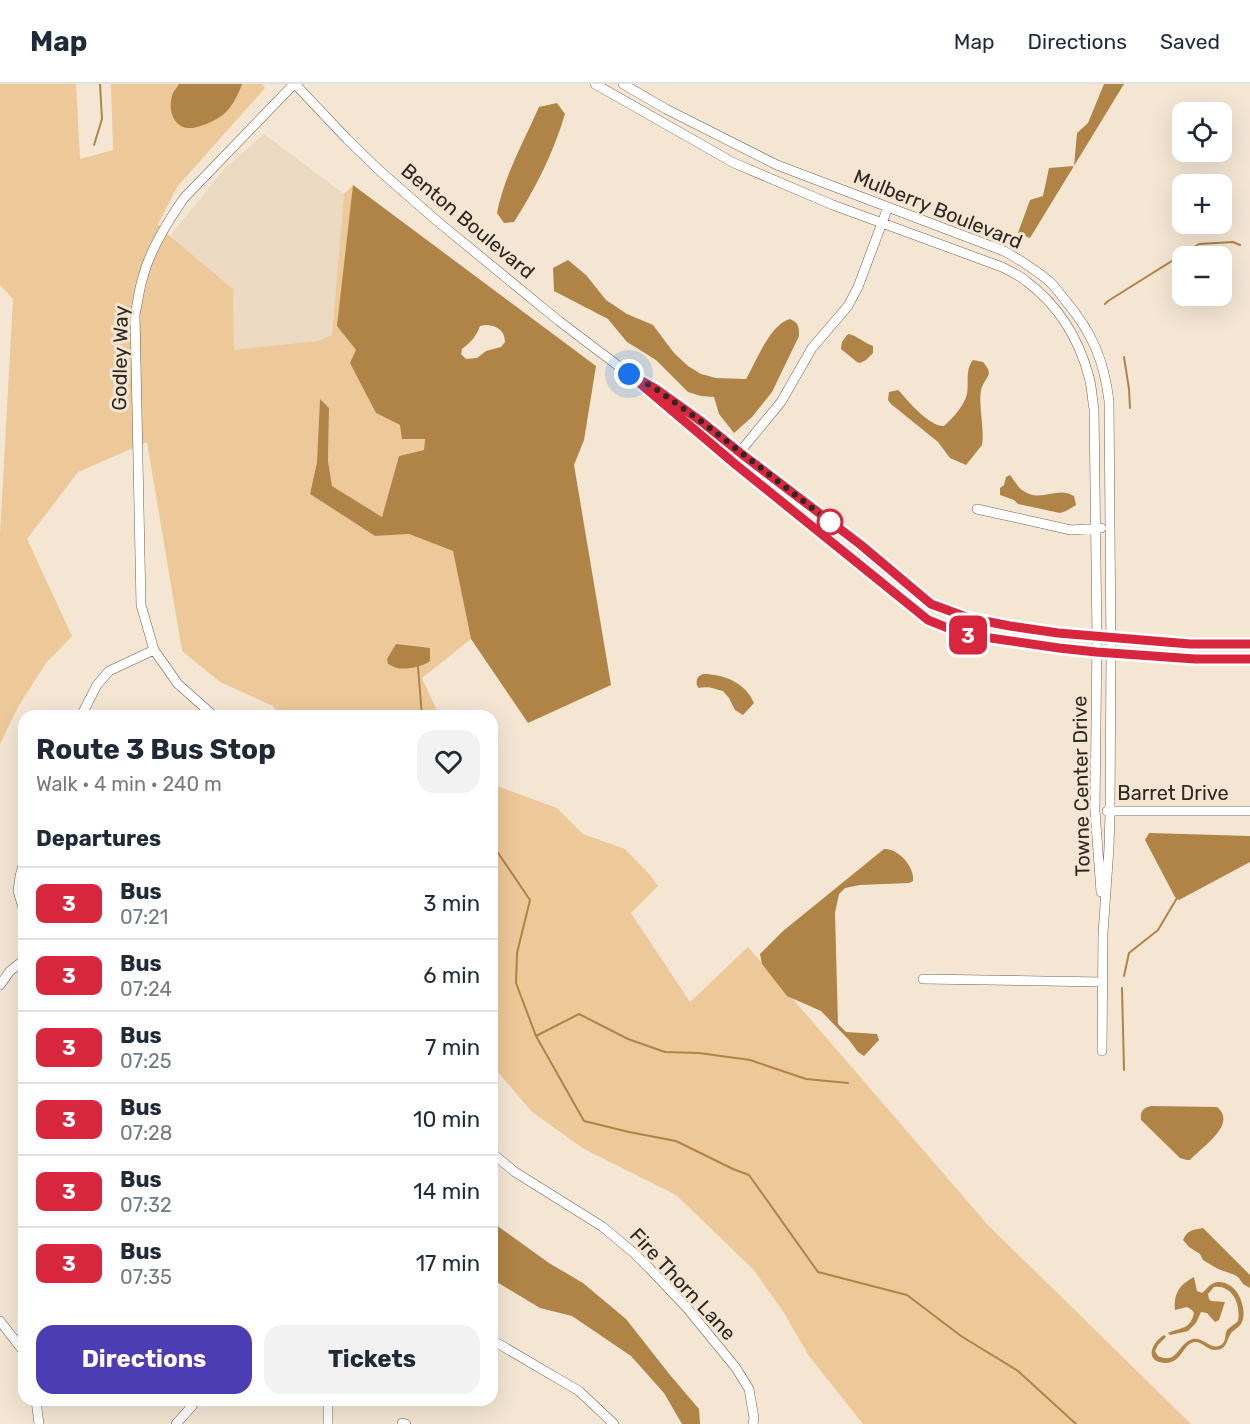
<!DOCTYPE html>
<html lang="en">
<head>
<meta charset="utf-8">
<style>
	:root { --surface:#fff; --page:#f2f2f3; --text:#1f2937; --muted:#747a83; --line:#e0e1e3; --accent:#4d3db4 }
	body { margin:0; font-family:Rubik,sans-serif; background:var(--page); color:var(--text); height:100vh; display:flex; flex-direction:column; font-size:22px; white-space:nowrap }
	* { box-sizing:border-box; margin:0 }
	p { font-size:20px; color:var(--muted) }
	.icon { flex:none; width:33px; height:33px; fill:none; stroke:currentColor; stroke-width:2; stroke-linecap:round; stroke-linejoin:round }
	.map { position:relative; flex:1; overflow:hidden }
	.details { position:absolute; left:18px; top:626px; width:480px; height:696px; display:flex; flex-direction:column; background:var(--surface); border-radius:18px; box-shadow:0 6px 24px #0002 }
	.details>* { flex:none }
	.badge { padding:0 12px; border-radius:9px; font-size:21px; line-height:39px }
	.tools { position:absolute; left:1172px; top:18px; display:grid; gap:12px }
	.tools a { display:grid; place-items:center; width:60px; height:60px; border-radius:12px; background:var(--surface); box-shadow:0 6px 24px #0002; font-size:30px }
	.you { position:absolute; width:30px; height:30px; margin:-15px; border:4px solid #fff; border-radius:50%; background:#1a73e8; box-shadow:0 0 0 9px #1a73e833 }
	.map>.badge { position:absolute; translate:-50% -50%; box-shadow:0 0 0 3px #fff }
	h2 { padding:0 18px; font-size:22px; line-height:54px }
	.round { display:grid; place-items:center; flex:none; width:63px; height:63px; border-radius:18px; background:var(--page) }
	.overview { display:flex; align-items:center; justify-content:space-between; height:102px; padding:0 18px }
	h1 { font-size:28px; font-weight:700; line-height:45px }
	.action { display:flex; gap:12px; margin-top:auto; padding:12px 18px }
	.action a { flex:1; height:69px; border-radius:18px; background:var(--accent); color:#fff; font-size:24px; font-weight:700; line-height:69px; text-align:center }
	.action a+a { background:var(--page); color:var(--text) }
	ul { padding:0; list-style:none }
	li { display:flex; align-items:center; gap:18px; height:72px; padding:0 18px; border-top:2px solid var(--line) }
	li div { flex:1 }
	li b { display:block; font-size:22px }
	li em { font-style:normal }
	li .badge { min-width:66px; font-weight:700; text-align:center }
	header { display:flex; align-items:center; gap:36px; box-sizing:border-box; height:84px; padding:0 30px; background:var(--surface); border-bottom:2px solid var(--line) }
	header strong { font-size:28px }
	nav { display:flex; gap:33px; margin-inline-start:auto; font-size:21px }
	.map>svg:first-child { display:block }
</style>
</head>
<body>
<header>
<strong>Map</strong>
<nav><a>Map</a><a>Directions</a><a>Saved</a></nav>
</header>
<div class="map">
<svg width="1250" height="1340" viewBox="0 0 1250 1340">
	<rect width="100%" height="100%" fill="#f4e6d3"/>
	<path fill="#ecd9c1" d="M264 50 344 110 332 251 318 257 234 267 233 205 170 152 225 84Z"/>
	<path fill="#edc899" d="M0 0H76L80 75 113 66 111 0H262L265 4 177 103 158 140 170 152 233 205 234 266 318 257 332 251 344 110 353 101 338 242 356 266 376 329 425 354 424 366 399 372 382 433 332 402 328 377 329 324 320 315 317 378 310 410 375 452 409 450 453 467 471 555 422 594 439 631H279L273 622 220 598 182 567 147 358 78 388 27 455 72 552 46 579 18 623 0 660V451L13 215 0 201Z
		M492 700 557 724 583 750 625 765 650 791 658 802 631 829 690 918 748 863 987 1140 1191 1340H863L809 1272 784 1229 754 1186 676 1111 584 1065 531 1027 492 981Z"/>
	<path fill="#b08346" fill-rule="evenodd" d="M179 0H242C239 9 233 21 226 28 220 35 198 45 188 44 173 43 168 25 172 12 173 7 177 4 179 0Z
		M1104 0H1124L1030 154 1018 149 1030 116 1043 112 1049 84 1074 82 1077 49 1088 39Z
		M557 19 565 30C553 70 536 103 514 138L504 139 497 129C504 92 524 57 539 23Z
		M353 101 596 282 584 356 574 381 611 601 528 639 471 555 453 467 409 450 375 452 310 410 317 378 320 315 329 324 328 377 332 402 382 433 399 372 424 366 425 355H402L400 341 376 329 350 279 356 266 337 242ZM485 241C496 241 505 246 505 258L501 263 486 267 477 274 466 275 461 270 462 265C471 258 476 253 480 242Z
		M568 176 586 191 606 216 627 230 653 241 674 269 688 282 701 290 716 294 746 295C756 278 770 240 790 235 799 239 799 243 799 252L772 308 752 333 734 349 719 330 714 313 701 312 688 308 656 276 627 258 608 235 554 207 553 184Z
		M849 250C857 252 865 259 873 262V269L866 276 860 279 857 278 841 265 842 258 847 251Z
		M973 276 983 278C994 291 987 291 982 303 977 316 985 345 982 361L966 381 950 374 938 358 891 320 888 316 889 308 898 306C902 309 904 313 908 317 915 325 933 343 944 342 953 334 964 322 967 310 969 298 965 286 973 276Z
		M1010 391C1014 396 1017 402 1022 406 1040 420 1057 401 1074 412L1076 421 1066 427 1060 429 1018 420 1014 416 1000 411V404L1004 401 1006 393Z
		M396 560 430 564V577C422 583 406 586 397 584 393 583 391 581 388 580L387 575Z
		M703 590C724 590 746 599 754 619L743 631 735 626 729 614 723 607C713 605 711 602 699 604L697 602C696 596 697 592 703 590Z
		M1149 749 1250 752V778L1179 816 1175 813 1145 756Z
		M884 765C898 764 915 783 913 797L909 799 860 801 845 804 839 810 835 829 838 940 846 948 877 950 879 956 864 972 858 968 849 956 821 927 787 912 762 880 760 870 783 847Z
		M1151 1022 1217 1023C1238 1040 1202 1063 1190 1076H1187L1180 1074 1141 1036C1140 1027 1143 1024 1151 1022Z
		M492 1138 549 1179 583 1199 626 1235 670 1291 699 1325 700 1340H682L664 1309 631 1272 572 1232 540 1224 492 1195Z
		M1203 1144 1250 1191V1204L1243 1200 1239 1194 1235 1191 1218 1185 1203 1176 1200 1170 1189 1163 1183 1156C1187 1146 1193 1146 1203 1144Z
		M1194 1193 1197 1207 1202 1209C1206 1206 1208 1202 1212 1200 1220 1195 1231 1200 1236 1207 1242 1215 1246 1229 1242 1238 1240 1243 1236 1244 1232 1248 1226 1255 1228 1266 1215 1266 1207 1266 1202 1257 1194 1258 1182 1261 1182 1279 1165 1279 1144 1278 1151 1259 1164 1251L1166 1253 1158 1261 1155 1267 1158 1272C1179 1281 1177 1259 1193 1255 1203 1253 1210 1265 1219 1262 1227 1259 1224 1252 1227 1246 1230 1243 1235 1240 1238 1237 1241 1221 1233 1201 1214 1203L1208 1210 1209 1215 1211 1217 1225 1218 1219 1236 1215 1238 1207 1229 1201 1228 1196 1239 1188 1247 1170 1251 1168 1249C1181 1243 1190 1246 1194 1229L1192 1226 1187 1223 1175 1226C1173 1210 1180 1200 1194 1193Z"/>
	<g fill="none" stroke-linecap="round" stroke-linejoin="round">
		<path stroke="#b08346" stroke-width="2" d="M94 61 102 35 100 0
			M1105 220 1108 217 1199 160 1233 158 1240 161
			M1124 273 1129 305 1130 324
			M418 583 422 632
			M492 760 530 816 517 869 516 899 536 952
			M1124 892 1129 869 1158 846 1177 814
			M1122 904 1124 986
			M848 999 806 995 750 976 699 969 665 968 628 955 579 930 536 952 584 1037 629 1048 676 1057 733 1085 749 1091 818 1188 907 1211 961 1252 1018 1287 1076 1340"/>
		<defs>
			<path id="minor" d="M295 0 347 55 380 87 437 137 559 237 629 290 735 380 928 536 963 550 1059 564 1097 568 1195 575H1250
				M595 0 734 79 833 121 1002 183C1010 187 1019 191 1026 197 1058 221 1079 255 1089 293 1092 303 1092 315 1094 325L1097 553 1095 727 1101 808
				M623 0 666 25 777 81 1004 167C1020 176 1036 186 1050 198 1056 204 1060 210 1065 216 1092 248 1104 276 1109 317L1111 569 1110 728 1109 764 1103 849 1102 967
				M645 299 656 305 702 338 743 371 861 461 931 520 969 534 1010 542 1058 549 1190 560H1250
				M739 369 781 318 812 264 848 222 858 203 888 123
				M977 425 1071 446 1101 444
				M81 632 97 601 109 587 154 566
				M214 632 178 600 154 566 141 521 135 230C138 218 139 205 143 193 150 165 168 137 184 114L294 0
				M1107 727H1250
				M24 777 20 792 18 807 24 827
				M923 895 1102 898
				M0 901 10 887 24 876
				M492 1069 515 1088 603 1143 635 1170 650 1185 687 1224 736 1284 749 1305 754 1334 753 1340
				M0 1237 24 1268
				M492 1256 579 1307 614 1340
				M36 1316 39 1340
				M328 1316V1340
				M402 1339 406 1340
				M176 1340 192 1322 195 1316"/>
		</defs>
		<use href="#minor" stroke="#706353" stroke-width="10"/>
		<use href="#minor" stroke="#fff" stroke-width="9"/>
	</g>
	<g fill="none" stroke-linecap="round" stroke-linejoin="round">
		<defs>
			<path id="line" d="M1250 560H1190L1058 549 1010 542 969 534 931 520 861 461 743 371 702 338 656 305 629 290 735 380 928 536 963 550 1059 564 1096 568 1195 575H1250"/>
		</defs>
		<use href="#line" stroke="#fff" stroke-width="14"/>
		<use href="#line" stroke="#d7263d" stroke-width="9"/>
		<path stroke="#2d2821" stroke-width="6" stroke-dasharray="0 10.8" d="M629 290 656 305 702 338 830 438"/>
	</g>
	<circle fill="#fff" stroke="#d7263d" stroke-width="3" cx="830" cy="438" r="12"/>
	<g text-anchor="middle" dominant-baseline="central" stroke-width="6" stroke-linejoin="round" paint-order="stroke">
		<g font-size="20" fill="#2d2821" stroke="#f4e6d3">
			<text transform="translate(938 125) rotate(22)">Mulberry Boulevard</text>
			<text transform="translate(468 137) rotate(40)">Benton Boulevard</text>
			<text transform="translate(120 274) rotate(-89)">Godley Way</text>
			<text transform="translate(1081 702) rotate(-91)">Towne Center Drive</text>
			<text x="1173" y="709">Barret Drive</text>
			<text transform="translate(683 1200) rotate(47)">Fire Thorn Lane</text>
		</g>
	</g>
</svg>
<div class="tools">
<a><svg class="icon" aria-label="locate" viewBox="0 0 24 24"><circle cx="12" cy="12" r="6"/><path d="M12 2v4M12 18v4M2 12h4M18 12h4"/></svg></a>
<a>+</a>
<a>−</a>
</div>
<div class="you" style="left:629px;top:290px"></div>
<b class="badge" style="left:968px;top:551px;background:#d7263d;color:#fff">3</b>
<section class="details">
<div class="overview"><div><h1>Route 3 Bus Stop</h1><p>Walk · 4 min · 240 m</p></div><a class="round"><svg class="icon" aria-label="heart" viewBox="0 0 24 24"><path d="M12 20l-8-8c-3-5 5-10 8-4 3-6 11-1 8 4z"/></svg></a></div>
<h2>Departures</h2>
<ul>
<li><span class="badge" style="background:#d7263d;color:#fff">3</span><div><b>Bus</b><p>07:21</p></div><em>3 min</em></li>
<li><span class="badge" style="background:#d7263d;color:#fff">3</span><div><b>Bus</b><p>07:24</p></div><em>6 min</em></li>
<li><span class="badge" style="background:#d7263d;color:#fff">3</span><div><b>Bus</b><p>07:25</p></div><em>7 min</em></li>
<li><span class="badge" style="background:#d7263d;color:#fff">3</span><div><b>Bus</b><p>07:28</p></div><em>10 min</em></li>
<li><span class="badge" style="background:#d7263d;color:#fff">3</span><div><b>Bus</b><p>07:32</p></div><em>14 min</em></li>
<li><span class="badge" style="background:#d7263d;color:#fff">3</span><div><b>Bus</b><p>07:35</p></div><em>17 min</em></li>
</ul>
<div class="action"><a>Directions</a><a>Tickets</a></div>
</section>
</div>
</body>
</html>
